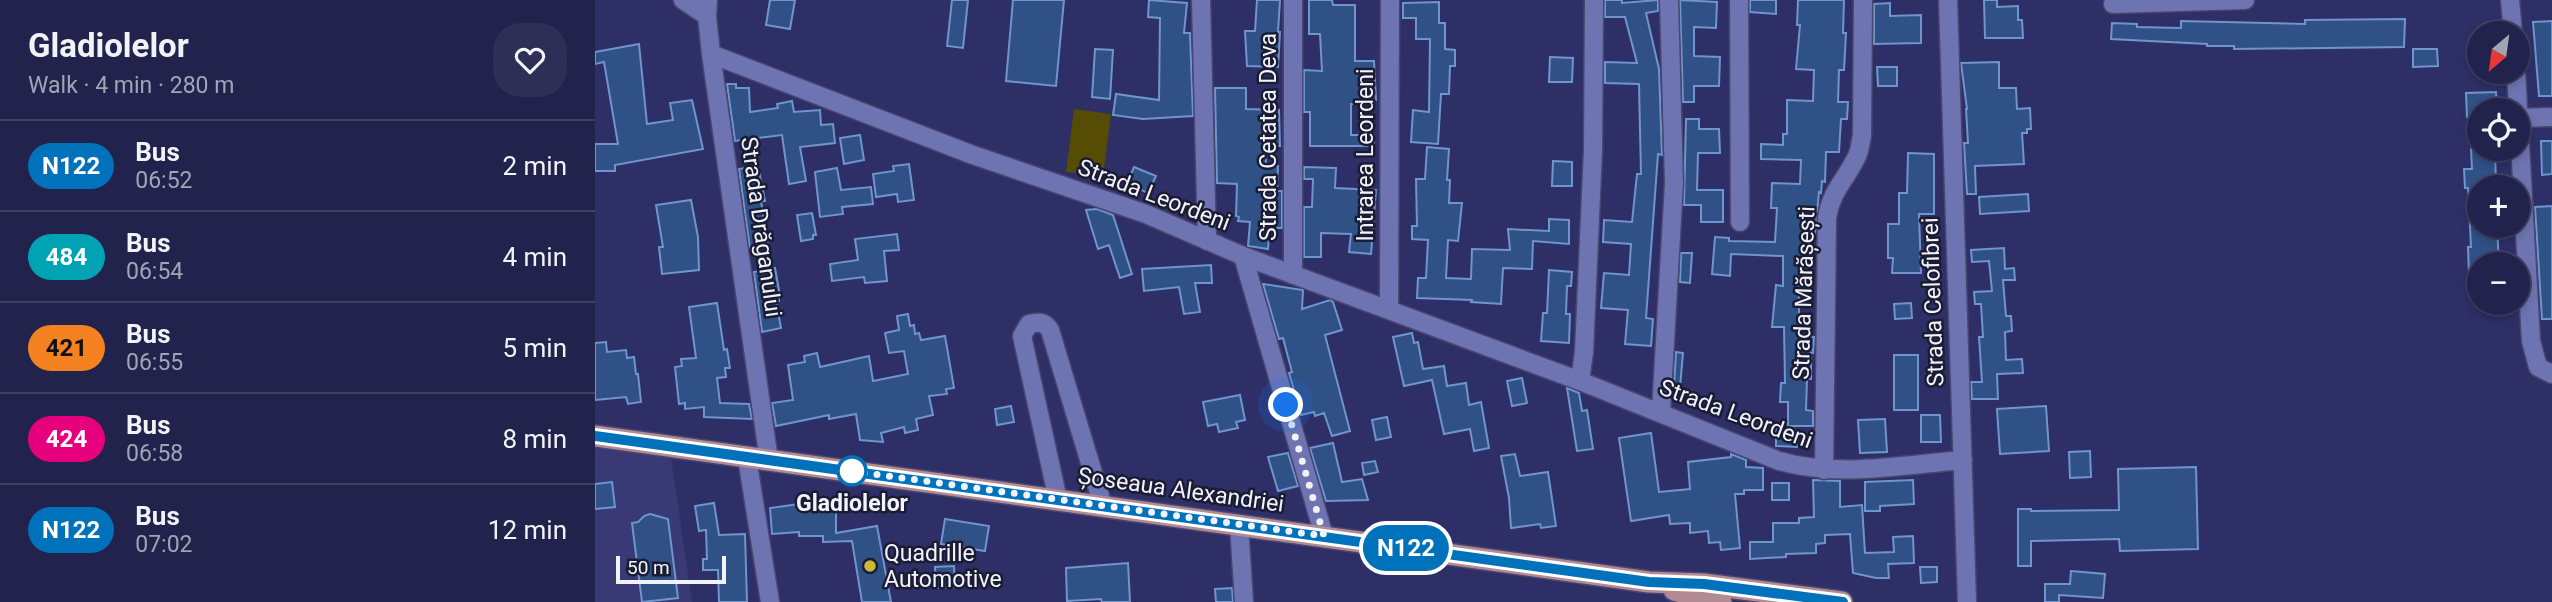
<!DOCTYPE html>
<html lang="en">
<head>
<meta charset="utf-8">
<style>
	:root { --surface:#22234c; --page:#2e2f56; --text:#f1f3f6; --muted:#a2a4b5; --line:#3f4064 }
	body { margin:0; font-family:Roboto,sans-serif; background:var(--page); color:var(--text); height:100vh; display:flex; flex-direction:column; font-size:26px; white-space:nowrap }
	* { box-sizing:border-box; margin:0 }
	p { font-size:23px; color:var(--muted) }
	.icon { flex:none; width:38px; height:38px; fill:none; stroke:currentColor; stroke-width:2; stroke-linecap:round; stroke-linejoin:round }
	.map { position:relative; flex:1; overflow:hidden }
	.drawer { display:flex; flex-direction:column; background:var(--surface); width:595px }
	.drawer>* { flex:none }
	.badge { padding:0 14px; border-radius:23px; font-size:24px; line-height:46px }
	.needle { width:46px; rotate:209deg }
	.controls { position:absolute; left:1872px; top:21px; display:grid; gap:14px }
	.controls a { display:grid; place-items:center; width:63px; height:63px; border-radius:50%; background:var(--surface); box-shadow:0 4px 10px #0003,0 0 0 2px var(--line); font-size:35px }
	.scale { position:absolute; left:21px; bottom:18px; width:110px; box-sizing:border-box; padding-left:7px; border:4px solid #f2f3fa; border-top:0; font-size:19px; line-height:24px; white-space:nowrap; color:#f2f3fa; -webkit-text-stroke:5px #1a1c34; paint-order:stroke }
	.you { position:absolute; width:35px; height:35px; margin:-18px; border:5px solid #fff; border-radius:50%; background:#1a73e8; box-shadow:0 0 0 10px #1a73e833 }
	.map>.badge { position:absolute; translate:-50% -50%; box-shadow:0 0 0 4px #fff }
	.round { display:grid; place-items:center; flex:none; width:74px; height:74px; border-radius:28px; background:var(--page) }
	.summary { display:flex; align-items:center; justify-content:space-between; height:119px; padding:0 28px }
	h1 { font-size:33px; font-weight:700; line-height:52px }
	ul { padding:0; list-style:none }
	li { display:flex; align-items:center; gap:21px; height:91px; padding:0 28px; border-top:2px solid var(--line) }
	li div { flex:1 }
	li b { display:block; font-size:26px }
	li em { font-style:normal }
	li .badge { min-width:77px; font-weight:700; text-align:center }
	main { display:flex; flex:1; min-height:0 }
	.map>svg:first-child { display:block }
</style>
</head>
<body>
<main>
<section class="drawer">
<div class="summary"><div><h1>Gladiolelor</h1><p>Walk · 4 min · 280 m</p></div><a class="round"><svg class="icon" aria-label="heart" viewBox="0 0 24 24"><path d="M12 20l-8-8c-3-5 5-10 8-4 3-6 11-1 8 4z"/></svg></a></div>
<ul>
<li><span class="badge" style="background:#0072bc;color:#fff">N122</span><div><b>Bus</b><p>06:52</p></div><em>2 min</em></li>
<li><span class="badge" style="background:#00a3b4;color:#fff">484</span><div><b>Bus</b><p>06:54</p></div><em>4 min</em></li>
<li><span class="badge" style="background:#f58220;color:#111">421</span><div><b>Bus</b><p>06:55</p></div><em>5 min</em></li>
<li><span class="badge" style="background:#e6007e;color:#fff">424</span><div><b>Bus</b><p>06:58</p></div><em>8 min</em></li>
<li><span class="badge" style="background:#0072bc;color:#fff">N122</span><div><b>Bus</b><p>07:02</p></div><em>12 min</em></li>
</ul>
</section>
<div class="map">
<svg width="1957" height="602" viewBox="0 0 1957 602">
	<rect width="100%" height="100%" fill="#2e2f66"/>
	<path fill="#383975" d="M0 447 76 457 97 602H0Z"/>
	<path fill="#574c04" d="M479 109 516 114 508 176 471 172Z"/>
	<path fill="#305185" stroke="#7094cd" stroke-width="2" d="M175 0H200L195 29 171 25Z
		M357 0H373L368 48 352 46Z
		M418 0H469L461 86 411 81Z
		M554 0 592 3 589 33H595L598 116 548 119 518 115 521 94 564 100 565 18 553 17Z
		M662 0H685L683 32H685L683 67 652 66 650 31H660Z
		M714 0H737L738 5H760V61H779L781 100H774V104H756V135H779V146H715V112H709V70L727 71 725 34H714Z
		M1010 0H1027V3L1063 0V11L1051 13 1064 69 1067 155 1063 154 1051 318 1058 319 1056 346 1030 344 1033 310 1006 308 1009 273 1034 275 1036 244 1008 242 1009 220 1037 222 1042 174H1046L1044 84 1010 83V62L1042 63 1030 17H1010Z
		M1085 0 1122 2 1121 28 1099 27V56L1125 57 1124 86H1099V102H1088Z
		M1155 0H1181V14L1155 12Z
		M1203 0H1249L1248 33H1251L1249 70H1244L1243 102H1253L1252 119H1246L1244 152H1231L1230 182 1227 181 1226 193 1224 192 1220 234 1213 233 1212 274H1204V336L1219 337 1218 353H1216V379H1212L1211 410 1218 411V426H1193V402H1185L1186 383H1190L1189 327H1177L1181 285 1188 286V256L1136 254 1135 276 1117 274 1120 237 1134 238V241L1180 242 1182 208H1176L1177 183 1205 184 1206 160 1166 159V144L1188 145V134H1192V100L1218 101 1219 70 1201 69 1205 25H1202Z
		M1389 0H1402V7L1423 6V20H1427L1428 38H1390Z
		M844 2V23H850V49L860 50V66H855L854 94H846L843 144 816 142 818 110 834 112 835 39H821V18H808V3Z
		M1295 3V16L1326 15V43L1279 44V4Z
		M1810 19 1809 47 1639 49V46H1612V44L1516 39 1517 23 1542 24V27L1586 28V21L1710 24V20Z
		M1957 21V96H1944L1938 22Z
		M44 44 52 124 78 120 75 103 97 100 108 149 20 165V171H0V144H23L9 62 0 64V52Z
		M500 49 518 50 515 99 497 97Z
		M1818 49H1842L1843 66 1818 67Z
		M955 57 978 58 977 82H954Z
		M1404 62V88H1421L1422 109 1435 108 1436 129H1432V133H1427L1429 164 1380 166 1381 194H1372L1369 143H1373L1371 109H1372L1366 63Z
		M1282 67H1302V86H1283Z
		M132 84H141V88H154L155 112 183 108 182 104 197 101 199 112 225 110 226 125 238 124 240 143 205 147 211 181 194 184 187 135 140 141Z
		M620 88H651V109L684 110 685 146H671V165L683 166 682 191H687V228H675L673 249 653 246 655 222 643 221 644 217 641 216 642 184 622 183Z
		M1901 92 1902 110H1885V117H1872L1871 93Z
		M1091 119H1104V129H1124L1125 153H1103L1102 190H1128V222H1106V205H1089Z
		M265 135 269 160 249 164 245 138Z
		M1946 141H1957V174L1947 175Z
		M832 147 854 149 852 180H855L854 203H867L863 241 853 240 851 278 876 279 877 249 915 250 913 229 954 231V219L974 220V244L938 241 937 269 908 268 906 304 876 302 877 300 822 298 823 278H831L833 240 817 239V226H822L821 179H830Z
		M1876 149H1900L1901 187H1885V226H1902L1904 264H1885V275L1874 276 1873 247H1876L1873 188H1870L1869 169H1877Z
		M1313 153 1339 154V214H1324L1326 273H1297L1298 258H1293V224H1304V193H1312Z
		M958 161 977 162V186H957Z
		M314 164 319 200 303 202 302 194 281 197 278 174 299 171 298 166Z
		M163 166 170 201H166L173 247 155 249 144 169Z
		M539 167 561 176 553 193 532 184Z
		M709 167 741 168 740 188 781 190 776 254 754 252 756 234 726 233V257H709V207H717L718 179H709Z
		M242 168 246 190 276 187 278 204 247 207 248 214 225 217 220 172Z
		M1433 194 1434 211 1385 214 1384 197Z
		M96 200 103 237 104 270 67 274 64 247H68L61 205Z
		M1957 206V319H1947L1940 207Z
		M502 209 518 215 537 274 525 278 514 245 503 249 491 210Z
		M217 213 221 235H218V239L206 241 202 215Z
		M302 234 304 250 289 251 292 281 270 283 269 277 237 281 235 264 263 260 260 239Z
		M1409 248 1410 269 1419 268 1420 280H1408L1411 316H1416L1417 331 1410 332 1411 360 1427 359 1428 373 1402 374 1403 399H1377L1376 382H1387L1384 337H1388L1386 304H1380L1379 292 1397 291 1394 261 1377 262 1376 250Z
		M1086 253H1097L1095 283 1085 282Z
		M616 265 617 283H600L605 312 589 314 584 287 549 291 547 269Z
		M180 268 184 290V301H181L186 328 167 332 159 272Z
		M954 270 977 272 976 286H972L971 314H975L974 343 946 341 948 313H952Z
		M668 284 708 290 707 309 735 300 738 302 747 330 730 335 755 431 737 436 729 413 720 416 719 412 706 415 694 373 697 372 688 338 684 339Z
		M122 303 129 350 132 349 135 368H130L131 377 122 378 125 403 154 404 157 419 109 417V407L90 409V403L84 404 80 367 87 366 86 359 101 358 94 307Z
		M1316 303 1317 318 1300 319 1299 304Z
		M313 314 315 326 319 325 320 334 324 333 326 340 350 336 359 388 351 389 352 394 334 396 338 415 321 419 323 430 310 433 309 427 286 433 288 442 265 440 261 414 234 419V415L181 426 177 403 198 400 193 365 210 362 209 356 222 353 225 367 274 356 278 381 313 374 309 351 294 353 290 333 304 330 302 316Z
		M817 333 819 343 823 342 828 369 849 366 852 386 871 383 874 405 886 402 894 448 879 451 875 429 849 434 837 380 809 386 798 337Z
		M11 342 12 352 31 350 32 358 39 357 41 374H43L46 402 33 404 31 397 0 400V343Z
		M1081 352 1088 353 1085 387H1079Z
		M1299 355H1323V410H1299Z
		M927 378 932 403 917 406 912 381Z
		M972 388 984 393 987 411 992 410 998 449 982 451Z
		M645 395 650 420 641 422 643 428 624 432 622 424 613 426 608 402Z
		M416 406 419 422 402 425 400 409Z
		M1451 406 1454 451 1405 454 1402 409Z
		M1326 415H1345L1346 442H1326Z
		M792 417 796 437 781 440 777 420Z
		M1290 419 1292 452 1265 453 1263 420Z
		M1181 429 1202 430V447L1181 446Z
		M1056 433 1064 492 1095 489 1093 462 1136 457V454L1151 460V467L1168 468V490H1149V494H1140L1145 548 1126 550 1125 542 1114 543 1113 531 1095 533V523L1075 524 1074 515 1036 521 1024 438Z
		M738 443 747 482 767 479 773 500 731 501 715 448Z
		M1495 451 1496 477 1475 478 1474 452Z
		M693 453 703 486 683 491 673 457Z
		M920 454 925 476 953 472 961 526 946 528 945 524 916 528 914 498 906 456Z
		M780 461 783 472 769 475 767 463Z
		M1601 467 1603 549 1525 551 1524 539 1436 541V566H1423V509H1436V511L1524 510 1523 469Z
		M1218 480 1245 481V507L1267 505 1270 553 1299 552 1298 537 1318 536 1319 563 1293 564 1294 578H1281L1258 573 1255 534 1230 535V543L1221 544V553L1191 554V557L1155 559V542H1178V523H1204V518L1219 517Z
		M1318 480 1319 504 1285 506V511H1270V482Z
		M17 482 20 507 0 509V484Z
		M1177 483H1194V500H1177Z
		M119 503 124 535 150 534 152 602H124L123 570H108V559H112L111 530 104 531 100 506Z
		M204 504H222V511H241V533L282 526 296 602H267L257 541 228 542V536H204V532L177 534 175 508Z
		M55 514 73 519 83 598 47 602 37 523 43 522 49 516Z
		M350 519 394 526 390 551 346 544Z
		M533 563 535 602H507L506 599 472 601 471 568Z
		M359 566 360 587 341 588 340 567Z
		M1325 567H1342V582L1326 583Z
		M1476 571 1510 574 1508 598 1464 595V602H1450V584H1475Z
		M637 588 638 602H621L620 589Z"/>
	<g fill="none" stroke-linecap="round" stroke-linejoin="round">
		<defs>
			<path id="minor" d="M88 0 112 16
				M113 0 112 16 116 54 174 461
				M606 0 612 241
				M1144 0 1145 222
				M1353 0 1372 602
				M1915 0 1918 33
				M1518 4 1650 0
				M116 54 378 155 551 214 648 256 985 381 1184 461C1244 478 1307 465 1368 460
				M1921 72 1936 341 1943 367 1957 374
				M1924 118 1957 117
				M648 256 729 536
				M698 275V0
				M794 310 795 0
				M985 381 989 352 998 150 999 0
				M1066 412 1079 183 1074 0
				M152 458 175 602
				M1229 470 1232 218C1236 191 1250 181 1261 158 1265 152 1265 143 1267 136L1268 0
				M463 500 427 336 434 324C444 322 449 321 455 330L508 506
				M644 525 649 602"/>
			<path id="major" d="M0 436 1054 582 1109 584 1247 602
				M1079 590 1126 602"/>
		</defs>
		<use href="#minor" stroke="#484670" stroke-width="21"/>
		<use href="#major" stroke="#484670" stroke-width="24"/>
		<use href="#minor" stroke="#6e74b1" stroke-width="18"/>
		<use href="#major" stroke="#b28a94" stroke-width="21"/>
	</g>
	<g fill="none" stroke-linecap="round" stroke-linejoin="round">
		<defs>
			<path id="line" d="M0 436 1054 582 1109 584 1248 602"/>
		</defs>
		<use href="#line" stroke="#fff" stroke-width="16"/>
		<use href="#line" stroke="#0072bc" stroke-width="10"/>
		<path stroke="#f2f3fa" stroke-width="7" stroke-dasharray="0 12.6" d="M257 471 729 536 691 405"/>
	</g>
	<circle fill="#fff" stroke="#0072bc" stroke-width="3.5" cx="257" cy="471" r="14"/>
	<circle fill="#ceb837" stroke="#1a1c34" stroke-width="2.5" cx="275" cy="566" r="7"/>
	<g text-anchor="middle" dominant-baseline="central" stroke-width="5" stroke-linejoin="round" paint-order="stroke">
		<g font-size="23" fill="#f2f3fa" stroke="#1a1c34">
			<text transform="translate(673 137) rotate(-90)">Strada Cetatea Deva</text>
			<text transform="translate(770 155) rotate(-90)">Intrarea Leordeni</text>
			<text transform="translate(559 195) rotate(21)">Strada Leordeni</text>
			<text transform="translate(166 227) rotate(82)">Strada Drăganului</text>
			<text transform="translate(1209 293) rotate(-88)">Strada Mărășești</text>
			<text transform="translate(1338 302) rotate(-92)">Strada Celofibrei</text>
			<text transform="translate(1141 414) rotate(20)">Strada Leordeni</text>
			<text transform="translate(586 490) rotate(8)">Șoseaua Alexandriei</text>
		</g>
		<g font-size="23" font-weight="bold" fill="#f2f3fa" stroke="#1a1c34">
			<text x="257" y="503">Gladiolelor</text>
		</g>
		<g font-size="23" fill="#f2f3fa" stroke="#1a1c34" text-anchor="start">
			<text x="289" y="553">Quadrille<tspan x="289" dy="26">Automotive</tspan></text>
		</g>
	</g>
</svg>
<div class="controls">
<a><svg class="needle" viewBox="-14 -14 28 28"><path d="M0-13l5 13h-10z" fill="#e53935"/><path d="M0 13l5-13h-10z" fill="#a2a4b5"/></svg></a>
<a><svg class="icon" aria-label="locate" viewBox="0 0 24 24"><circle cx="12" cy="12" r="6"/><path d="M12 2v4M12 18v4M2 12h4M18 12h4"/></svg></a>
<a>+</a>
<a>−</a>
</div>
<div class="scale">50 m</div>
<div class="you" style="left:691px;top:405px"></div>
<b class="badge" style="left:811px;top:548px;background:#0072bc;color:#fff">N122</b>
</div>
</main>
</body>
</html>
